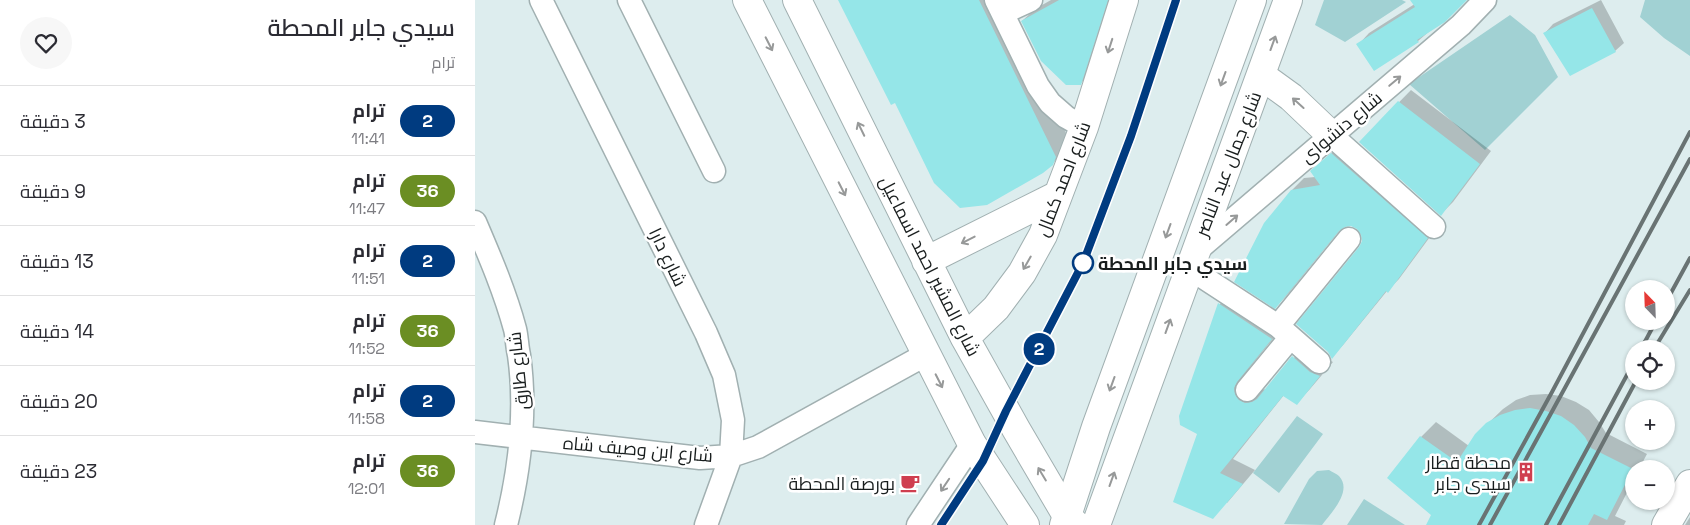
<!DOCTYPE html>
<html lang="ar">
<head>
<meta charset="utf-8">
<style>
	:root { --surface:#fff; --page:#f7f7f7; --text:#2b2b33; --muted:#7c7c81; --line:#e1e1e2 }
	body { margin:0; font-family:"Space Grotesk",Cairo,sans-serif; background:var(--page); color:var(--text); direction:rtl; height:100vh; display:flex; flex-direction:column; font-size:19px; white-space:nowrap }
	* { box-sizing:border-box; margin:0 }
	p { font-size:16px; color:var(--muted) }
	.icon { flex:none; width:28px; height:28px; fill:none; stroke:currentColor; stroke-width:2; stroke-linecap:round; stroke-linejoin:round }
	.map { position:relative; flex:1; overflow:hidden; direction:ltr }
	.drawer { display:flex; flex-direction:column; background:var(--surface); width:475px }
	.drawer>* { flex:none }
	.badge { padding:0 10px; border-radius:16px; font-size:18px; line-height:32px }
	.needle { width:32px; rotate:337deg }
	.controls { position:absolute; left:1150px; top:280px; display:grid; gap:10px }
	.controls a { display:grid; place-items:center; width:50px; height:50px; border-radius:50%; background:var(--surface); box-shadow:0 1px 4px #0004; font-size:25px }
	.map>.badge { position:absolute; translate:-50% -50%; box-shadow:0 0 0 2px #fff }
	.round { display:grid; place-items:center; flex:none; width:52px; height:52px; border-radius:26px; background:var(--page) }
	.summary { display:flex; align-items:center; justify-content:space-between; height:85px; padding:0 20px }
	h1 { font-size:24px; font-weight:600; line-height:38px }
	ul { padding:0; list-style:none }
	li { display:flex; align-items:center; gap:15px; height:70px; padding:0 20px; border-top:1px solid var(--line) }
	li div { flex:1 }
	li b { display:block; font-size:19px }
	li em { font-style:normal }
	li .badge { min-width:55px; font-weight:700; text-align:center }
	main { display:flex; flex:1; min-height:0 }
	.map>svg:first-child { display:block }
</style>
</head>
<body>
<main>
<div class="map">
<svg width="1215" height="525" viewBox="0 0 1215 525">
	<rect width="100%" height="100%" fill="#ddedee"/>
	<path fill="#a1d1d3" d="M849 0H927L931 2 870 42 840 25Z
		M1170 0H1215V56L1189 38 1165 17Z
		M1035 15 1060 35 1083 77 1010 150 934 84Z
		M822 416 848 434 804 493 778 473Z
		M854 470C857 472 862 474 864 476 878 491 856 513 847 525L809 524 834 479 842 471Z
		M889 499 930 525H872Z"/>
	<path fill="#0003" d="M364 0H526L595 141 592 149 577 164 421 101Z
		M576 0H640L618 71 605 84 547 21 560 9Z
		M946 0H991L943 41 883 45 894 33Z
		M1126 0 1149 43 1140 51 1070 33 1078 24Z
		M936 90 1016 151 978 202 966 214 885 142Z
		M869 142 963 226 924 279 912 291 868 345 857 357 888 241V234L883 228 876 225 868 226 812 295 800 307 817 190 829 178 840 177 837 171Z
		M758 290 810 324 775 367 772 373 785 390 792 389 832 343 849 358 858 362 835 389 822 403 809 395 758 459 780 470 752 503 723 434 705 416 745 304Z
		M1071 394 1086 396 1101 402 1114 410 1124 422 1131 433 1172 454 1164 469H1159V479L1140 516 1151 521 1149 525H952L958 515 946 437 961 422 994 446 1001 435 1028 409 1041 400 1055 395Z
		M1215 517V525H1210Z"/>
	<path fill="#95e6e8" d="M363 0H504L581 157 578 165 568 173 512 205 485 208 459 183 420 103 416 105Z
		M584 0H633L606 85H591L566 61 546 21Z
		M935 0H992L970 22 942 40 944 42 899 71 881 44 940 7Z
		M1117 8 1141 52 1095 76 1068 33Z
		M923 101 1005 164 966 216 884 142Z
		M856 153 953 238 913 293 911 291 857 359 853 352 821 324 884 247 887 241 886 235 882 229 876 226 870 227 864 231 800 309 759 282 789 223 816 190 845 185 835 171Z
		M743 303 797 339 762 382 759 388 760 394 764 400 770 403 777 402 782 399 817 356 835 372 845 376 822 405 808 396 745 473 768 484 738 519 698 502 722 434 705 425 704 416Z
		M1055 408 1071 411 1086 416 1099 425 1110 437 1116 448 1158 469 1132 520 1119 514 1113 525H951L956 515 912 478 945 436 982 462 1000 434 1011 423 1025 415 1040 410Z"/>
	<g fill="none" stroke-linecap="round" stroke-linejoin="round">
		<defs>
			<path id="street" d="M66 0 231 333 249 375 258 420 256 456 231 525
				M154 0 239 171
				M521 0 563 86 575 103 591 117 609 127
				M528 13 556 0
				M856 135 959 227
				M0 222C15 257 30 292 40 329 42 337 42 347 44 355 52 412 45 469 31 525
				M720 252 986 25 1010 0
				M714 268 803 326 844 362
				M803 326 874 239
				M772 390 815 338
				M0 432 225 458 256 456 283 447 450 355
				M443 525 497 444"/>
			<path id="secondary" d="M272 0 497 444 550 525
				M322 0 490 338 541 429 592 516 601 525
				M451 261 583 195
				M490 338 521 308 547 273 568 235 609 127 649 0
				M1191 525 1215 484"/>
			<path id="primary" d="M787 76 816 97 856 135
				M589 525 621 427 777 0
				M621 525 813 0"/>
		</defs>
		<use href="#street" stroke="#a1b0b1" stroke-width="25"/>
		<use href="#secondary" stroke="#a1b0b1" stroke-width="30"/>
		<use href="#primary" stroke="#a1b0b1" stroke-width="30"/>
		<use href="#street" stroke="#fff" stroke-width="22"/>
		<use href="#secondary" stroke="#fff" stroke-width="28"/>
		<use href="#primary" stroke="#fff" stroke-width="28"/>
		<path stroke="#697373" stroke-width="4" d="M1191 302 1215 258
			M1166 349 1181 321
			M1179 349 1215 290
			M1004 525 1077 392 1215 132
			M1015 525 1215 159
			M1071 525 1159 362
			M1084 525 1161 381"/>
	</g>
	<defs><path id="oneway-shaft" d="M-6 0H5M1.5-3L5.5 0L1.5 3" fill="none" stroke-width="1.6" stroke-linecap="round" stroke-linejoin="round" transform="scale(1.25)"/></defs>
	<g stroke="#979999">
		<use href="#oneway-shaft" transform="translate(798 43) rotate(-70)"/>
		<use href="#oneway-shaft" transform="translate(294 44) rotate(63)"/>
		<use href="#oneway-shaft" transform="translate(635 46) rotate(108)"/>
		<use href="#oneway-shaft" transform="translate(748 79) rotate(110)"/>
		<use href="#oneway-shaft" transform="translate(920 81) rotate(-40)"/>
		<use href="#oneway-shaft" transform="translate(823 103) rotate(-138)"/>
		<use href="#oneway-shaft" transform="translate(386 129) rotate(-116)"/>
		<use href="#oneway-shaft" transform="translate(367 189) rotate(63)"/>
		<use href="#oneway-shaft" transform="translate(757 220) rotate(-41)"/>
		<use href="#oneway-shaft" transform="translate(693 231) rotate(110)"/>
		<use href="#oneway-shaft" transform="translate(493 240) rotate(153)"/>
		<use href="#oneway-shaft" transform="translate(552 263) rotate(120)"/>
		<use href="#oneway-shaft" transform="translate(693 326) rotate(-70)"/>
		<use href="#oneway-shaft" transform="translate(464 381) rotate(63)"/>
		<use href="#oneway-shaft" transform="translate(637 384) rotate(110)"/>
		<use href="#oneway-shaft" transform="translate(567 474) rotate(-121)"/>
		<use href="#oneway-shaft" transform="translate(637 479) rotate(-70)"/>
		<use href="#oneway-shaft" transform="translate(470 485) rotate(124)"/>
	</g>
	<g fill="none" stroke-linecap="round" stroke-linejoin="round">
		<defs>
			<path id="line" d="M466 525 508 461 531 411 608 263 656 136 701 0"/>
		</defs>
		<use href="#line" stroke="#fff" stroke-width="11"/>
		<use href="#line" stroke="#003b80" stroke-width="8"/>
	</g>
	<defs>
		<symbol id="building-bare" viewBox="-9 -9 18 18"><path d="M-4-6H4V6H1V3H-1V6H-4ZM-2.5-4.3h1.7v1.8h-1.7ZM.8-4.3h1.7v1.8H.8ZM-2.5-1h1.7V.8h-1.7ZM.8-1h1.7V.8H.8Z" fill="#cf3e4f" stroke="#fff" stroke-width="2.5" paint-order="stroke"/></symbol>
		<symbol id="cafe-bare" viewBox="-9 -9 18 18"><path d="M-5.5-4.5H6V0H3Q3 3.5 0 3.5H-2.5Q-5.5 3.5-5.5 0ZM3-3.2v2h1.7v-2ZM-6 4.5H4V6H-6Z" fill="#cf3e4f" stroke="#fff" stroke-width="2.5" paint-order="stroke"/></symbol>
	</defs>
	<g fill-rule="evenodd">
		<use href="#building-bare" x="1037" y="458" width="28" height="28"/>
		<use href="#cafe-bare" x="421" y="469" width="28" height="28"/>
	</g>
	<circle fill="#fff" stroke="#003b80" stroke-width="2.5" cx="608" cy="263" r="10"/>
	<g text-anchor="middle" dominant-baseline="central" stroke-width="5" stroke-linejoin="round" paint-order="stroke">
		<g font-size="18" fill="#181d1d" stroke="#fff">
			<text transform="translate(866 127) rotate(-40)">شارع دنشواى</text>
			<text transform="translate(753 164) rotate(-69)">شارع جمال عبد الناصر</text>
			<text transform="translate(588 179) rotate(-69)">شارع احمد كمال</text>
			<text transform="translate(193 257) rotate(64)">شارع دارا</text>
			<text transform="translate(455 266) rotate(63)">شارع المشير احمد اسماعيل</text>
			<text transform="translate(43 371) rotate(-96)">شارع طارق</text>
			<text transform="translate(163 449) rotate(5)">شارع ابن وصيف شاه</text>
		</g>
		<g font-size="18" font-weight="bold" fill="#181d1d" stroke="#fff" text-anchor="start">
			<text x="623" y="263">سيدي جابر المحطة</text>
		</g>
		<g font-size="18" fill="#181d1d" stroke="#fff" text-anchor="end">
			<text x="1036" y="462">محطة قطار<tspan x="1036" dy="21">سيدى جابر</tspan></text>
			<text x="420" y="483">بورصة المحطة</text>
		</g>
	</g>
</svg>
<div class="controls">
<a><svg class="needle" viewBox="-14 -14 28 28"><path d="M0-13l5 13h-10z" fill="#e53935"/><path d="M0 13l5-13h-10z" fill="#7c7c81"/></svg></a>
<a><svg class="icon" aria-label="locate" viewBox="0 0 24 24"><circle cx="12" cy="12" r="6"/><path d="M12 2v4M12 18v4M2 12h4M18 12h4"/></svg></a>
<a>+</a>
<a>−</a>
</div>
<b class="badge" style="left:564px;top:349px;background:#003b80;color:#fff">2</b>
</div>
<section class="drawer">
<div class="summary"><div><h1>سيدي جابر المحطة</h1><p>ترام</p></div><a class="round"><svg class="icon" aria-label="heart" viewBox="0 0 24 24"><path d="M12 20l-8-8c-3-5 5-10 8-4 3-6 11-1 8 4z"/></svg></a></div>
<ul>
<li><span class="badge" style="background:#003b80;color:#fff">2</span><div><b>ترام</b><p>11:41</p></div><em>3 دقيقة</em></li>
<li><span class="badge" style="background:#6b8e23;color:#fff">36</span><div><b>ترام</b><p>11:47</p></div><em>9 دقيقة</em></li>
<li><span class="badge" style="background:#003b80;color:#fff">2</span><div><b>ترام</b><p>11:51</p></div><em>13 دقيقة</em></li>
<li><span class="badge" style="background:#6b8e23;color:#fff">36</span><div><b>ترام</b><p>11:52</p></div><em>14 دقيقة</em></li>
<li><span class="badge" style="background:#003b80;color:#fff">2</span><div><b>ترام</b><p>11:58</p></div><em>20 دقيقة</em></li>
<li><span class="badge" style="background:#6b8e23;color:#fff">36</span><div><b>ترام</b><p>12:01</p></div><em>23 دقيقة</em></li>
</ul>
</section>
</main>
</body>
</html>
